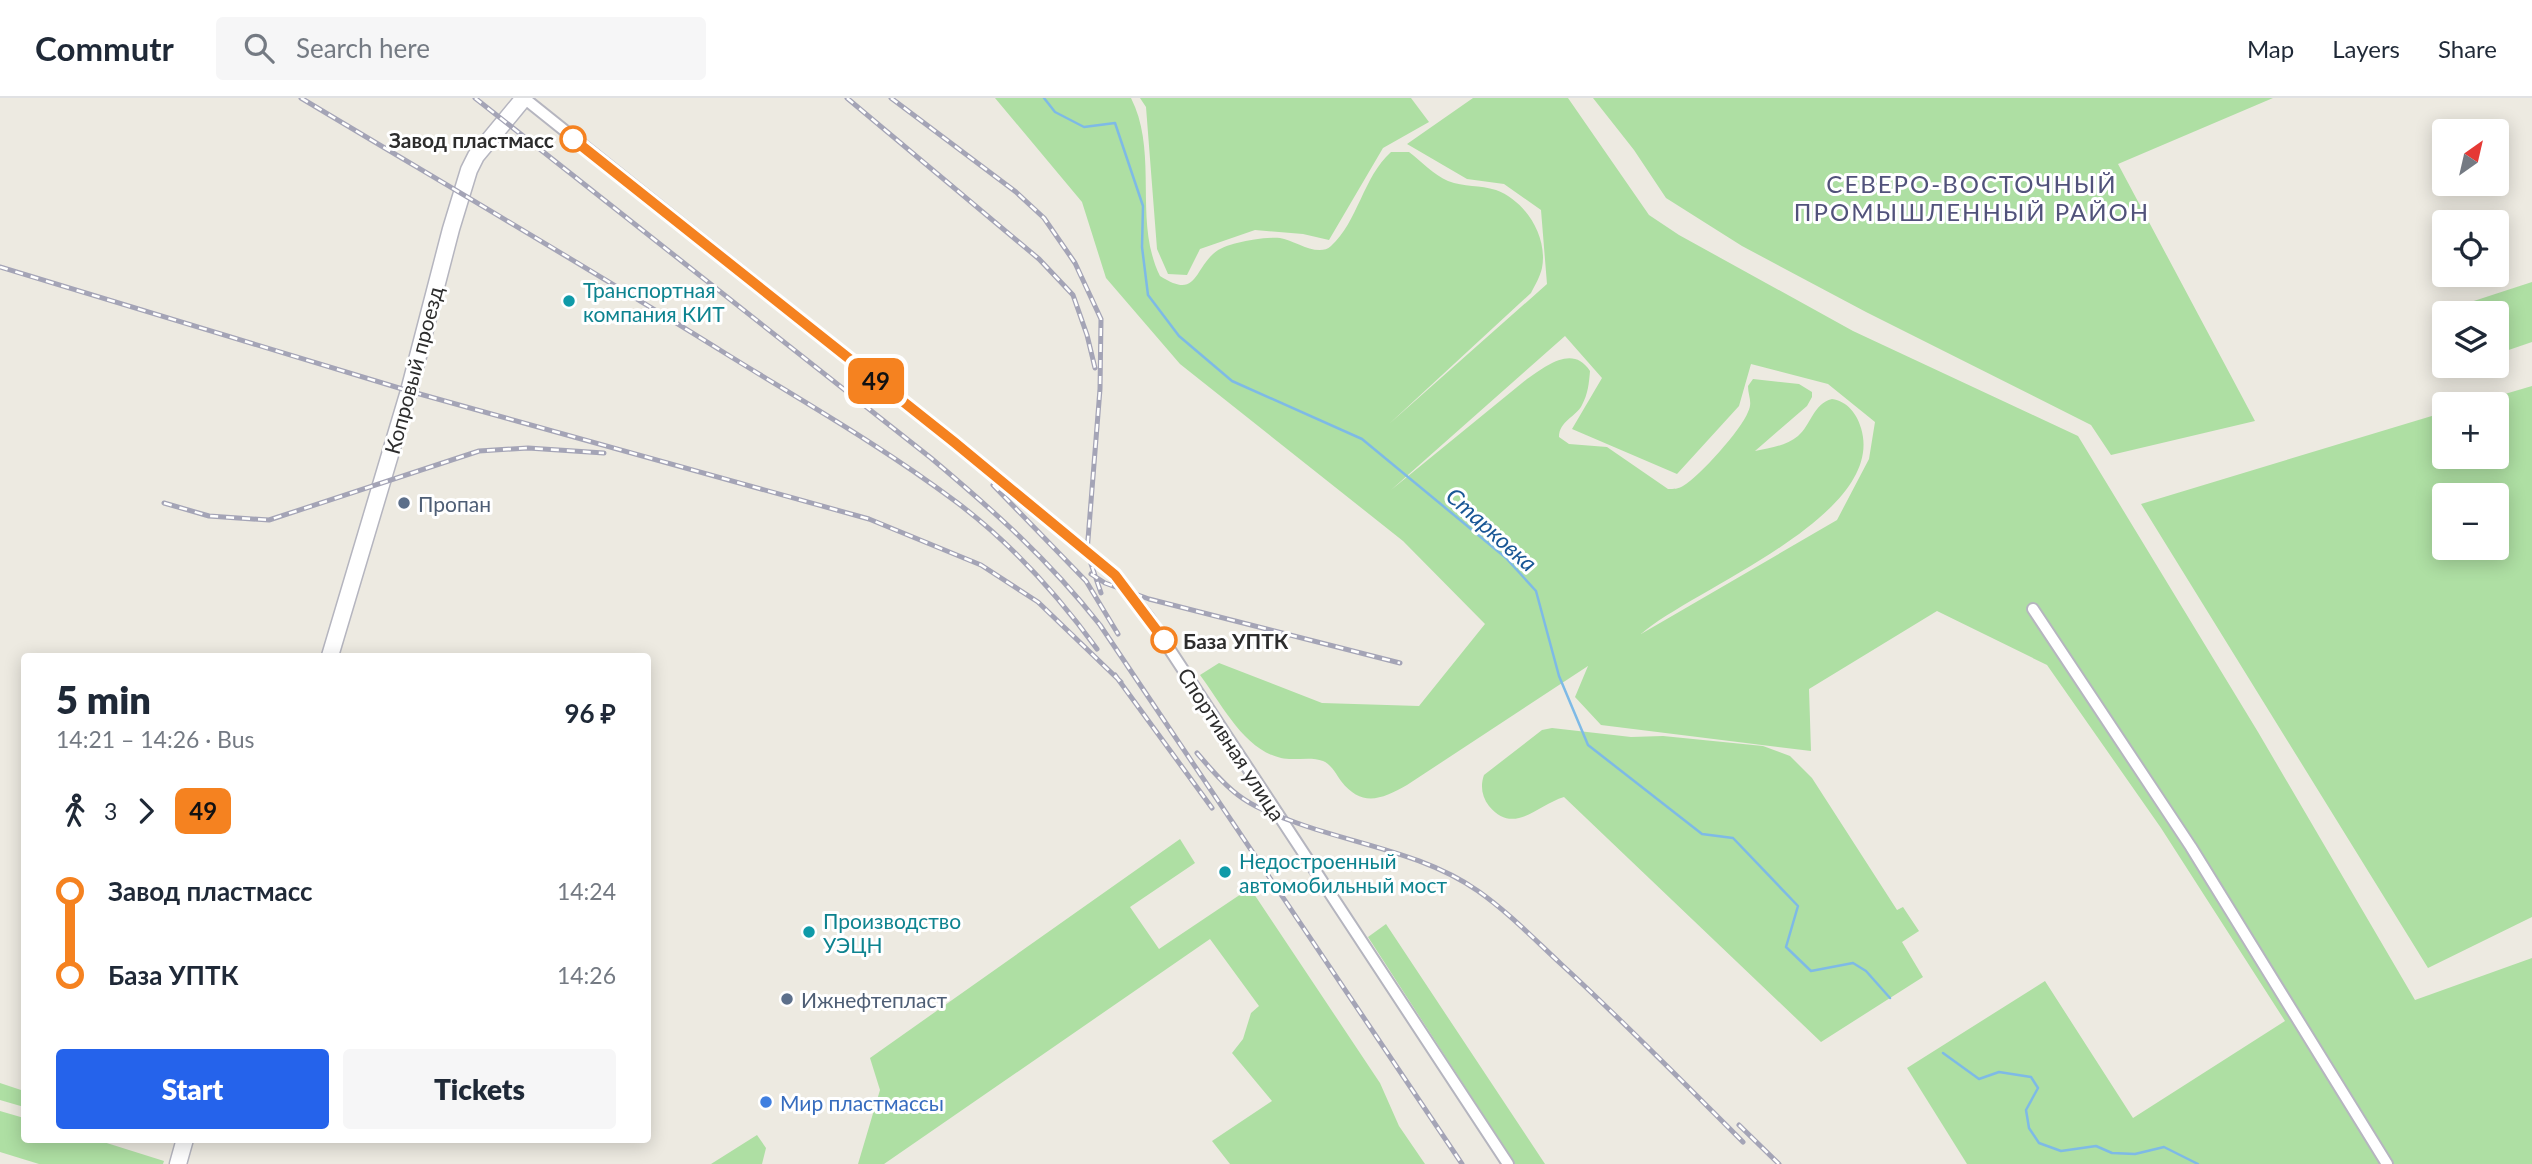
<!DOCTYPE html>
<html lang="en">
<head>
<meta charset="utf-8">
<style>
	:root { --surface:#fff; --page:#f6f6f7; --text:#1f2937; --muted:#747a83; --line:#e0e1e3; --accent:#2563eb }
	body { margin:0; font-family:Lato,sans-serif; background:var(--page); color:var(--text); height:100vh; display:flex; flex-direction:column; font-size:26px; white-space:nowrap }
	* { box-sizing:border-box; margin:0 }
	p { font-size:23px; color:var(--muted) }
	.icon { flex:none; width:38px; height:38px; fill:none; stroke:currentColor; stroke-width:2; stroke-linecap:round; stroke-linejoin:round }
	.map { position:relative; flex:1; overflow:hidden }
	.side { position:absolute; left:21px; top:555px; width:630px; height:490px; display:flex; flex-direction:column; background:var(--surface); border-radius:7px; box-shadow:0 4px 18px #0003 }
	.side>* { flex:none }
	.badge { padding:0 14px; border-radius:10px; font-size:24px; line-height:46px }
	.needle { width:46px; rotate:34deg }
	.controls { position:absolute; left:2432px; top:21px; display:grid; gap:14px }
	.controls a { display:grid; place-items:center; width:77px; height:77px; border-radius:7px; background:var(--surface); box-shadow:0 4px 18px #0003; font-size:35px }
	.map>.badge { position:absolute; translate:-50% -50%; box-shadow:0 0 0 4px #fff }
	.legs { display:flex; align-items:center; gap:10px; height:77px; padding:0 35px; font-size:23px }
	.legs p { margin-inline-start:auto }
	.headline { display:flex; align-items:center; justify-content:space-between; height:119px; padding:0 35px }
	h1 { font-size:38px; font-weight:800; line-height:52px }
	.action { display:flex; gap:14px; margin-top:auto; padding:14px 35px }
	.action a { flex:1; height:80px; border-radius:7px; background:var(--accent); color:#fff; font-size:28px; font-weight:800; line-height:80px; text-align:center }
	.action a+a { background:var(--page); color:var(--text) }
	ul { padding:0 35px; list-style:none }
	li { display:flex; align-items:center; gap:24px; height:84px; font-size:26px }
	li i { display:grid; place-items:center; width:10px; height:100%; margin:0 9px; background:currentColor }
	li i::after { content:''; width:18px; height:18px; margin:-9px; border:5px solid; border-radius:50%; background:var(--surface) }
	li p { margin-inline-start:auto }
	li:first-child i { background:linear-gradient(#0000 50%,currentColor 0) }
	li:last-child i { background:linear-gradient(currentColor 50%,#0000 0) }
	header { display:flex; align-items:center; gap:42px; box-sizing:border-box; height:98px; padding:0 35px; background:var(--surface); border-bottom:2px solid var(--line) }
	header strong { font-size:33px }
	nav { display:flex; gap:38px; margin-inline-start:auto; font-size:24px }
	.search { width:490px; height:63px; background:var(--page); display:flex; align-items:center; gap:18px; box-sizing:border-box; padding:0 24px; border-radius:7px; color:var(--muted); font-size:26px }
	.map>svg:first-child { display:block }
</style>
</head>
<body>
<header>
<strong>Commutr</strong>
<div class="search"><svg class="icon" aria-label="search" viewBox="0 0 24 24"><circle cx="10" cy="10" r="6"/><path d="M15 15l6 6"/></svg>Search here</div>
<nav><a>Map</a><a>Layers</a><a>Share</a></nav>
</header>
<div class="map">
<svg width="2532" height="1066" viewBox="0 0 2532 1066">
	<rect width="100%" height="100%" fill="#edeae1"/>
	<path fill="#aedfa3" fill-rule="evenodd" d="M995 0H1131C1159 55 1133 124 1160 178 1196 201 1193 175 1213 156 1219 150 1229 147 1237 145 1251 142 1266 139 1280 140 1294 142 1318 160 1331 148 1358 124 1363 79 1391 54H1409C1422 64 1433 76 1448 83 1464 89 1480 87 1496 92 1526 103 1548 139 1542 170 1540 179 1535 187 1531 195L1389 326 1547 186 1541 112 1504 86 1467 81 1407 46 1473 0H1568L1649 117 1679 137 1853 233 2078 338 2258 634 2415 902 2532 860V1066H1967L1907 970 2045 883 2133 1020 2285 923 2161 730 2047 567 1937 513 1809 591 1811 653 1601 627 1575 599 1588 568 1407 687C1382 701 1362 710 1341 683 1336 676 1332 667 1323 663 1311 658 1294 663 1281 660 1244 652 1221 605 1200 577L1219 565 1322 605 1419 608 1485 526 1403 443 1180 266 1106 180 1082 104ZM1565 238 1602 280 1572 331 1677 376 1739 308 1751 266 1828 286 1875 324 1869 361 1837 422 1641 536C1692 491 1888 418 1861 330 1857 316 1847 303 1832 301 1813 306 1811 327 1798 338 1786 348 1769 350 1755 353L1807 308 1812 299V294L1799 286 1753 281 1748 288C1748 298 1753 304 1748 314 1741 332 1700 378 1683 388 1678 391 1674 391 1668 391L1607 349 1569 346 1559 339C1559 323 1576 319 1582 307 1588 296 1589 285 1590 273 1573 246 1546 268 1527 281L1391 392Z
		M1140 0H1411L1429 24 1383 50 1329 142 1303 136 1255 132 1200 151 1187 177 1168 176 1157 151 1146 9Z
		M1593 0H2273L2118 66 2255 323 2111 357 2091 327 1866 214 1742 148 1666 100 1634 52Z
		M2532 184V244L2497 256V215H2445V227L2440 214Z
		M2532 288V819L2428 870 2141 406 2445 314V359H2497V306H2471ZM2445 397H2497V450H2445Z
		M1552 630 1631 639 1663 638 1763 648 1790 658 1812 680 1897 812 1903 809 1919 833 1902 844 1923 879 1821 944 1564 699C1537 707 1514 738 1489 708 1482 699 1480 688 1484 677L1542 632Z
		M1180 741 1195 765 1130 809 1159 851 1250 790 1380 985 1399 1028 1425 1066H1230L1212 1043 1272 1003 1232 955 1243 941 1251 915 1259 908 1210 841 884 1066H858L880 992 870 960Z
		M1386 826 1545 1066H1515L1368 839Z
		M0 985 24 993V1009L0 1002Z
		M0 1013 24 1020V1041H94L164 1063 163 1066H39L0 1054Z
		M757 1037 766 1050 762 1066H711Z"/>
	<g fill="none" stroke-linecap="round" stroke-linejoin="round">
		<path stroke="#7ebae6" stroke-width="2.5" d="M1044 0 1055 14 1084 29 1115 25 1143 108 1142 149 1148 197 1179 238 1232 283 1362 341 1506 460 1536 493 1559 578 1588 647 1702 736 1733 740 1798 808 1786 849 1811 873 1853 865 1866 873 1890 900
			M1943 955 1979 981 1999 974 2031 979 2038 990 2026 1012 2029 1030 2039 1045 2061 1053 2096 1048 2112 1055 2135 1056 2164 1049 2198 1066"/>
		<defs>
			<path id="minor" d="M524 0 954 344 1115 477 1149 520 1508 1066
				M2033 511 2191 749 2387 1066"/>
			<path id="secondary" d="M330 558 409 293 451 131 469 72 476 58 524 0
				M178 1066 185 1041"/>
		</defs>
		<use href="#minor" stroke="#b5b5bf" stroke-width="14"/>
		<use href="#secondary" stroke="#b5b5bf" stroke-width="19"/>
		<use href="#minor" stroke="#fff" stroke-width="10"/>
		<use href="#secondary" stroke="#fff" stroke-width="16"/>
		<defs>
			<path id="rail" d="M301 0C443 85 587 169 728 257 804 304 883 349 955 403 1010 444 1057 496 1097 551
				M475 0 931 360C995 414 1047 460 1100 527L1462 1066
				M847 0 1039 161 1073 197 1087 237 1095 270
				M891 0 1016 94 1044 120 1075 165 1101 221 1100 291 1087 454 1101 495
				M0 169 409 293 869 421 981 467 1038 504 1121 584
				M993 387 1086 483 1118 536
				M164 405 209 418 269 422 479 353 528 350 604 355
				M1091 476 1105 485 1149 501 1400 565
				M1115 577 1212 710
				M1197 655C1210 670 1222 685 1238 697 1256 711 1278 718 1300 726 1359 747 1425 756 1478 793 1508 814 1534 841 1561 866 1624 924 1683 984 1743 1044
				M1739 1027 1779 1066"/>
		</defs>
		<use href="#rail" stroke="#a4a4b6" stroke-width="5"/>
		<use href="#rail" stroke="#fff" stroke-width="2.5" stroke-dasharray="8" stroke-linecap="butt"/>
	</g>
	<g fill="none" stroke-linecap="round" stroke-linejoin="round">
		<defs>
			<path id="line-1" d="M573 41 954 344 1115 477 1164 542"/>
		</defs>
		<use href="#line-1" stroke="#fff" stroke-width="16"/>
		<use href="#line-1" stroke="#f58220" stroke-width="10"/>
	</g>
	<g fill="#fff" stroke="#f58220" stroke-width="3.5">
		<circle cx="573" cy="41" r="12"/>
		<circle cx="1164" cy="542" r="12"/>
	</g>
	<g fill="#0f9aa8" stroke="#fff" stroke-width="2.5">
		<circle cx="569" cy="203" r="7"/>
		<circle cx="1225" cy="774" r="7"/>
		<circle cx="809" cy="834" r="7"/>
	</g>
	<g fill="#5c6f8a" stroke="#fff" stroke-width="2.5">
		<circle cx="404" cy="405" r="7"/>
		<circle cx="787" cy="901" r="7"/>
	</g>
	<circle fill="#3f7fe0" stroke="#fff" stroke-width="2.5" cx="766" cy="1004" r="7"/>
	<g text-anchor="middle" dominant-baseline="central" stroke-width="6" stroke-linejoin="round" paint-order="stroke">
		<g font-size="21" font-weight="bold" fill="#2d2d2d" stroke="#fff" text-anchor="end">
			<text x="554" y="41">Завод пластмасс</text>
			<text x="1183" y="542" text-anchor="start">База УПТК</text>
		</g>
		<g font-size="21" fill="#0d838f" stroke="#fff" text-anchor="start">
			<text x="583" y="191">Транспортная<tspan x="583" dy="24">компания КИТ</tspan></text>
			<text x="1239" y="762">Недостроенный<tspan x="1239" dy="24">автомобильный мост</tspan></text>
			<text x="823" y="822">Производство<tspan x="823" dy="24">УЭЦН</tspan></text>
		</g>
		<g font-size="21" fill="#2d2d2d" stroke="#fff">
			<text transform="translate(413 272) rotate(-75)">Копровый проезд</text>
			<text transform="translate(1232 646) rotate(57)">Спортивная улица</text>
		</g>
		<g font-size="21" fill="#4e5e75" stroke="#fff" text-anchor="start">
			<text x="418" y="405">Пропан</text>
			<text x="801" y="901">Ижнефтепласт</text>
		</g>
		<g font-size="21" fill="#366cbe" stroke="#fff" text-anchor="start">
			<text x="780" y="1004">Мир пластмассы</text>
		</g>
		<g font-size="23" font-style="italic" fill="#195796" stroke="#fff">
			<text transform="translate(1492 431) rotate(42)">Старковка</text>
		</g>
		<g font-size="24" letter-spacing="2" fill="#51527b" stroke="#fff">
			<text x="1972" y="85">СЕВЕРО-ВОСТОЧНЫЙ<tspan x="1972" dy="28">ПРОМЫШЛЕННЫЙ РАЙОН</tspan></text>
		</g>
	</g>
</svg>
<div class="controls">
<a><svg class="needle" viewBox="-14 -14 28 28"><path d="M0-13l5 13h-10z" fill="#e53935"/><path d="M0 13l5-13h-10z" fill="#747a83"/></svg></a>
<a><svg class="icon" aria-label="locate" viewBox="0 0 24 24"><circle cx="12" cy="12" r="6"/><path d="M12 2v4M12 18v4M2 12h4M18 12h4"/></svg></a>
<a><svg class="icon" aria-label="layers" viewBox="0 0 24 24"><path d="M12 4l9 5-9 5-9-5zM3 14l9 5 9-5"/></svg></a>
<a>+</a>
<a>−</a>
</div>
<b class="badge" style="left:876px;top:283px;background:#f58220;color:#111">49</b>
<section class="side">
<div class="headline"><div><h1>5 min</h1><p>14:21 – 14:26 · Bus</p></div><b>96 ₽</b></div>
<div class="legs"><svg class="icon" aria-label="walk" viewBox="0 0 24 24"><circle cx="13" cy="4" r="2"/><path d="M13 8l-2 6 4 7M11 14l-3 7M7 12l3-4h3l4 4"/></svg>3<svg class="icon" aria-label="forward" viewBox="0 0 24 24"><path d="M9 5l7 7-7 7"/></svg><b class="badge" style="background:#f58220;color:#111">49</b></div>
<ul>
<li><i style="color:#f58220"></i><b>Завод пластмасс</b><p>14:24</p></li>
<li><i style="color:#f58220"></i><b>База УПТК</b><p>14:26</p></li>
</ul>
<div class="action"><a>Start</a><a>Tickets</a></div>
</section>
</div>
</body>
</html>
